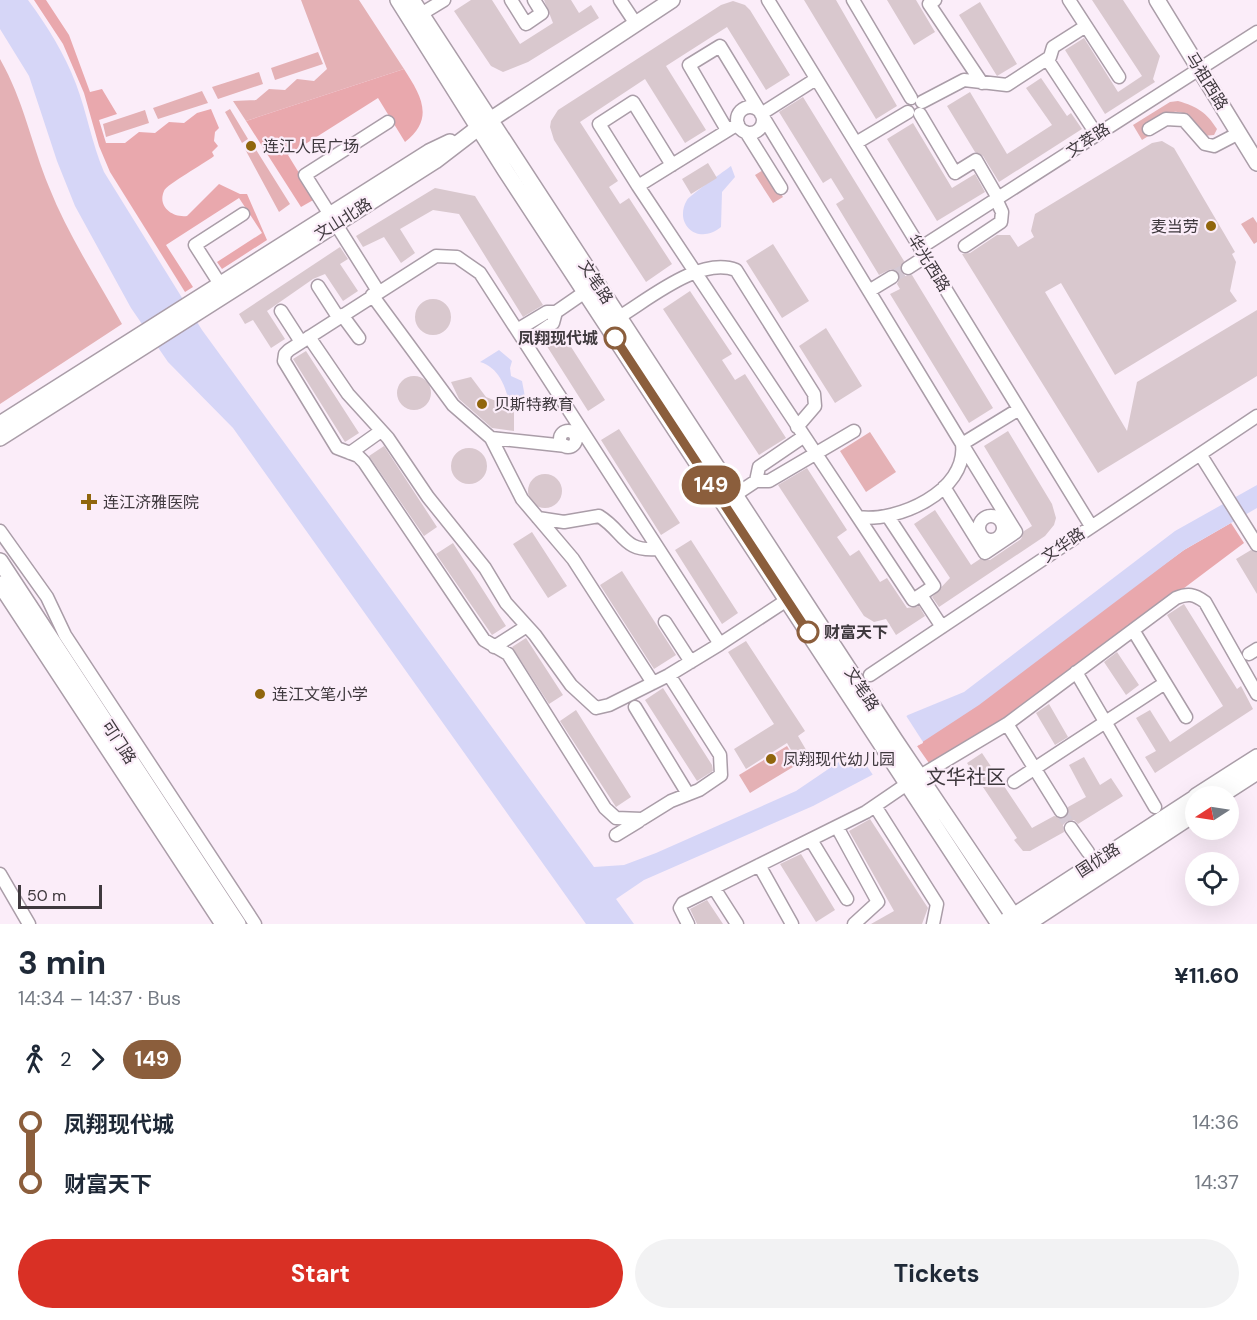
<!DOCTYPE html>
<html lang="en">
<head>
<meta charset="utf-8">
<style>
	:root { --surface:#fff; --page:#f2f2f3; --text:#1f2937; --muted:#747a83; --accent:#d93025 }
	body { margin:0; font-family:"DM Sans","Noto Sans SC",sans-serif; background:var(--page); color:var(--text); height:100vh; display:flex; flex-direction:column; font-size:22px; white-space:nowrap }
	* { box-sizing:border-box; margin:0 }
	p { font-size:20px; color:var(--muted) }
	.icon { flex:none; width:33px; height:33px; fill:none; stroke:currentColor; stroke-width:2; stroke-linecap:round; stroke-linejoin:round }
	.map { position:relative; height:924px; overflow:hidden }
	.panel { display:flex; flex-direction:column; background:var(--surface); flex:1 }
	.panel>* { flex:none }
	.badge { padding:0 12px; border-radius:20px; font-size:21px; line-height:39px }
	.needle { width:39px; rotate:258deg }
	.controls { position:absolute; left:1185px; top:786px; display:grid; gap:12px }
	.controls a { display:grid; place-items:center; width:54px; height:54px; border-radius:50%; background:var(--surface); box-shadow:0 6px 24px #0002; font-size:30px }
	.scale { position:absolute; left:18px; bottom:15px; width:84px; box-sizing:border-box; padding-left:6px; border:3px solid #3f393e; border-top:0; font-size:16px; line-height:21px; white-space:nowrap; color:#3f393e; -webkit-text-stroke:4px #fbedf9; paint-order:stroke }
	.map>.badge { position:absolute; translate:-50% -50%; box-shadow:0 0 0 3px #fff }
	.legs { display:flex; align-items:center; gap:9px; height:66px; padding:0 18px; font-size:20px }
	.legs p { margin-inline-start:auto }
	.overview { display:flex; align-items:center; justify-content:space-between; height:102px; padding:0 18px }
	h1 { font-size:33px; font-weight:700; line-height:45px }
	.cta { display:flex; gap:12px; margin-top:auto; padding:12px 18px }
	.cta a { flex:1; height:69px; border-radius:36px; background:var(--accent); color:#fff; font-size:24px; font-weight:700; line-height:69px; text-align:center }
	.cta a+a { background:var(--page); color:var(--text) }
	ul { padding:0 18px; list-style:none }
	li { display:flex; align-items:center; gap:21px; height:60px; font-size:22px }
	li i { display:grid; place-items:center; width:9px; height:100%; margin:0 8px; background:currentColor }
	li i::after { content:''; width:15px; height:15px; margin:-8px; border:4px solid; border-radius:50%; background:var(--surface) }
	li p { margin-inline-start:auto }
	li:first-child i { background:linear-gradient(#0000 50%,currentColor 0) }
	li:last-child i { background:linear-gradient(currentColor 50%,#0000 0) }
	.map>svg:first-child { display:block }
</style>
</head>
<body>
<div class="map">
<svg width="1257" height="924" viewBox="0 0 1257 924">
	<rect width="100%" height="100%" fill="#fbedf9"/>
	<path fill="#e4b1b5" d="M301 0H359L404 69 246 121 233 101 256 100 269 89 285 90 297 79 314 81 327 69Z
		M318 52 323 64 275 80 271 68Z
		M0 59C24 101 31 143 49 187 68 235 97 279 122 324L0 404Z
		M259 72 263 84 218 99 212 87Z
		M202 91 208 103 158 119 153 108Z
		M1178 101C1198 107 1206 112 1217 129L1214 135 1203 136C1189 111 1179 105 1152 120L1158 130 1142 140 1133 125 1170 102Z
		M230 109 248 139 242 143 225 112Z
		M145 110 149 123 106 137 103 124Z
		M253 145 290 204 279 212 245 149Z
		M765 169 783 197 773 203 755 175Z
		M1253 217 1257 223V242L1254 244 1241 224Z
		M870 432 896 472 866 492 840 451Z
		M787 746 798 764 750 793 739 775Z"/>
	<path fill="#e9a8ad" d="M34 0H46L69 35 90 92 102 89 117 114 99 120 106 143H125L139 132 155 133 169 122 184 123 197 113 211 109 219 128 215 132 214 141 218 146 212 152 214 156C204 164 167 184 164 191 157 207 173 218 187 216L219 184 240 194H247L267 240 222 269 217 262 262 233 239 198 166 245 193 287 185 292 110 172 99 146 84 93 63 44Z
		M404 69C420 94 436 118 405 142L378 98 288 155 315 199 301 207 246 121Z
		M1231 523 1244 543 1006 722 931 766 917 746 923 743 922 740 1184 550Z"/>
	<path fill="#d6d6f7" d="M0 0H28C48 27 64 53 76 84 87 113 92 144 104 172L202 330 594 867 624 865 656 853 796 791 908 715 964 692 1175 531 1257 485V508L1184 550 979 705 872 775 813 806 644 880 616 899 634 924H586L233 428 168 362 131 308 75 206 57 161 29 76 0 29Z
		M731 166 735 177 722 192 721 227C698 246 673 224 687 200 689 196 727 169 731 166Z
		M499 350 512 361 510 368 511 376 522 381 525 397 509 403C506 386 498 367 480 362Z"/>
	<path fill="#fbedf9" d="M905 714 923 742 873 775 854 747Z"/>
	<path fill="#d9c8ce" d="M471 0H492L520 44 553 23 544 0H571L579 13 591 5 599 18 528 62 503 72 491 66 454 11Z
		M804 0H836L897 106 876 119Z
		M887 0H916L935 32 914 45Z
		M1092 0H1123L1160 56 1153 79 1155 82 1105 114 1065 50 1084 38 1118 92 1142 76Z
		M733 1 745 5 750 10 790 75 766 90 727 27 666 66 706 130 685 143 645 79 580 122 618 181 609 187 620 204 629 198 672 264 646 282 554 140 550 127 551 121 558 110 721 5Z
		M980 2 1017 64 997 76 959 15Z
		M1041 78 1067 116 1071 113 1082 129 999 182 983 156 975 152 947 106 970 92 1007 154 1052 125 1026 88Z
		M803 97 904 261 901 272 905 276 912 275 993 408 969 423 890 294 900 289 897 284 900 277 899 272 891 269 879 275 836 204 844 199 831 178 823 183 779 112Z
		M913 123 952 188 975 174 985 192 937 221 887 139Z
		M1162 141 1174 148 1235 252 1232 254 1236 262 1230 291 1237 301 1115 375 1061 283 1045 292 1127 431 1137 382 1257 310V376L1098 473 962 254 970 253 997 235H1010L1018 247 1034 237 1031 231 1035 214 1152 143Z
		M708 163 717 178 691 194 682 179Z
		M435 188 475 196 543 305 523 317 459 214 433 210 400 229 415 253 401 263 384 237 363 247 356 236Z
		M773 244 809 301 782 318 746 261Z
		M340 247 348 259 340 264 358 291 343 301 325 274 313 279 267 311 285 339 271 348 253 320 245 324 239 314Z
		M690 291 732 354 722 360 735 380 745 374 786 438 759 455 663 309Z
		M415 317a18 18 0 1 1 36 0a18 18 0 1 1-36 0Z
		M559 328 605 400 588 411 543 340Z
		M826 328 862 386 835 403 799 346Z
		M306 351 359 433 345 442 293 359Z
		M397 393a17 17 0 1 1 34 0a17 17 0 1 1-34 0Z
		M471 377 486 397 514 408V431L492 428 459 399 451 382Z
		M619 429 680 523 661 535 601 440Z
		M1008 431 1052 504 1056 518 1054 525 1045 536 939 607 932 597 950 578 914 524 935 510 971 565 980 559 990 560 1021 539 1024 531 1032 526 984 446Z
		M384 446 437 527 424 536 369 456Z
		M451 466a18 18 0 1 1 36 0a18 18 0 1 1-36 0Z
		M807 468 847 530 837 537 850 556 859 550 880 582 887 578 907 608 919 606 925 616 896 635 886 619 874 622 864 616 778 485Z
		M528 491a17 17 0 1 1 34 0a17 17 0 1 1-34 0Z
		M532 532 567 586 548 598 513 544Z
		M691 540 738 613 722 624 675 550Z
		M453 543 506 626 492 635 436 554Z
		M1251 550 1257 553V594L1236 559Z
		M622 571 676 655 654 669 600 585Z
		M1184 604 1237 689 1241 686 1253 709 1155 773 1145 757 1156 751 1136 718 1150 710 1170 742 1223 706 1167 615Z
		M526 638 563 695 549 704 512 647Z
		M746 641 805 731 798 736 812 760 801 767 787 743 746 769 734 749 774 724 728 652Z
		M1117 652 1139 685 1126 695 1104 662Z
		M663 688 712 765 713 771 697 781 645 700Z
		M1049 704 1068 737 1055 745 1036 713Z
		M576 710 631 797 616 807 560 721Z
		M982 753 1032 828 1054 816 1065 818 1068 814V807L1086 797 1069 765 1084 757 1100 785 1111 778 1123 796 1078 824 1074 820 1067 821 1063 825 1064 832 1030 851H1023L1014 840 1017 838 967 763Z
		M870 819 928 908 922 924H871L894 911 849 831Z
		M801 854 835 910 816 922 780 864Z
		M707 900 723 924H697L690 909Z"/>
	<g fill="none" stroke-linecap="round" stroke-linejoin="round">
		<path stroke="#d5c9d4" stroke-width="12" stroke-dasharray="12 6" stroke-linecap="butt" d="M892 277 908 268
			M1061 811 1071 828"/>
		<defs>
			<path id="minor" d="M511 0 526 24 542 13 534 0
				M620 0 636 24
				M768 0 1091 526
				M853 0 911 98
				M935 0 929 4 982 83
				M1069 0 1119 77
				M421 14 444 0
				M1047 59 1097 135
				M922 102 964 80 1007 85 1050 57 1053 47 1086 26
				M737 120a13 13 0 1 1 26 0a13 13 0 1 1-26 0Z
				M761 114 816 79
				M920 114 955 173 976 160 998 198
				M1149 129 1166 119 1184 120 1205 144 1214 146 1239 133
				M727 130 689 65 720 46 962 444C968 491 897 523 858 517L638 186 738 124
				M746 132 781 188
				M856 143 908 112
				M638 186 599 124 633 102 672 165
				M965 246 1001 222 1002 212 996 199
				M920 248 1257 32
				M436 256 457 257 480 273 720 644 669 675 720 755 721 775 699 790 671 801 642 819 616 818 605 808 508 654 484 640 364 462 358 456 337 448 284 361 285 354 289 350Z
				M908 268 925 257
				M318 286 338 317
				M378 291 305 175 388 122
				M869 291 892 277
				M225 292 195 245 243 214
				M372 295 453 405 491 438 522 499 573 559 653 683
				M281 311 301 342
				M342 315 359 338
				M619 317C649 299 700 256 736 270L814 394 815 406 797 427
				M517 330 547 312H556L585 292
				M309 337 348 394 388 438 428 497 485 568 506 603 535 635 571 685 596 708 609 705 669 675
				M525 342 553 323 556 312
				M560 439a8 8 0 1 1 16 0a8 8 0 1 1-16 0Z
				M491 438 566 446
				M350 453 381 431
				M1200 454 1257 545
				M756 481 759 467 803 437
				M944 487 985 553 1016 532 962 444 1019 409
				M735 495 756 481H769L854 431
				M979 528a12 12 0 1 1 24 0a12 12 0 1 1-24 0Z
				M858 517 913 600 934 586 889 518
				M538 518 564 522 599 516C625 532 622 552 658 549
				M0 531 47 597 65 635 255 924
				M921 595 942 627
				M665 622 691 662
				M1133 630 1186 717
				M720 644 787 600
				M494 647 527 626
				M1249 654 1257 649
				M1076 672 1155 807
				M870 675 1257 416
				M635 707 688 794
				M1007 724 1061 811
				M920 776 1007 724 1176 598C1188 593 1194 594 1205 602L1257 694
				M1014 782 1165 683
				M875 806 937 904 933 924
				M837 827 878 902 854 924
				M1071 828 1088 852
				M616 835 639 821
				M811 840 847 899
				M759 865 792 924
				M0 874 29 924
				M714 888 737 924
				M688 924 680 908 683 903 866 812 907 784"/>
			<path id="major" d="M398 0 505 170 999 924
				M412 0 895 740 1019 924
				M1157 0 1257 163
				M0 424 429 152 450 142
				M0 438 435 161 478 128 672 0
				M0 561 238 924
				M0 584 223 924
				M1196 796 1257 757
				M1220 796 1257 772
				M1007 920 1196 797
				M1027 924 1196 813"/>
		</defs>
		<use href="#minor" stroke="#aa9da8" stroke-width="15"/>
		<use href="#major" stroke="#aa9da8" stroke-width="18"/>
		<use href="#minor" stroke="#fff" stroke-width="12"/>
		<use href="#major" stroke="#fff" stroke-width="15"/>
	</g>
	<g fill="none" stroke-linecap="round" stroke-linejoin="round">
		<defs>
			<path id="line-1" d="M615 338 808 632"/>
		</defs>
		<use href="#line-1" stroke="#fff" stroke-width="14"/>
		<use href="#line-1" stroke="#8b5e3c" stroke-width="9"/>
	</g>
	<g fill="#90660d" stroke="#fbedf9" stroke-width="2">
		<circle cx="251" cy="146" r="6"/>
		<circle cx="1211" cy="226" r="6"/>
		<circle cx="482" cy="404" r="6"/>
		<path d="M86 493h6v6h6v6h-6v6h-6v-6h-6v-6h6z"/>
		<circle cx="260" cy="694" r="6"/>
		<circle cx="771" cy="759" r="6"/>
	</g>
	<g fill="#fff" stroke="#8b5e3c" stroke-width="3">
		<circle cx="615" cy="338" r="10"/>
		<circle cx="808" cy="632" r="10"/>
	</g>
	<g text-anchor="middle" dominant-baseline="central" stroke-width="4.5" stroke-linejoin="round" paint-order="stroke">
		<g font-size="16" fill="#3f393e" stroke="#fbedf9">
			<text transform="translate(1207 81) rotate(58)">马祖西路</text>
			<text transform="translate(1088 140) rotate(-33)">文萃路</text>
			<text transform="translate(343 219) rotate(-32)">文山北路</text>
			<text transform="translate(929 263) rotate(58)">华光西路</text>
			<text transform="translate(596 282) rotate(57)">文笔路</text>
			<text transform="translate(1063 545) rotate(-34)">文华路</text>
			<text transform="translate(862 689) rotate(57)">文笔路</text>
			<text transform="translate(119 742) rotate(57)">可门路</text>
			<text transform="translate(1098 860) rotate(-33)">国优路</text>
		</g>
		<g font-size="16" fill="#3f393e" stroke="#fbedf9" text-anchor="start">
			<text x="263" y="146">连江人民广场</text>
			<text x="1199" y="226" text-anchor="end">麦当劳</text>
			<text x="494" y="404">贝斯特教育</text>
			<text x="103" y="502">连江济雅医院</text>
			<text x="272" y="694">连江文笔小学</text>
			<text x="783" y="759">凤翔现代幼儿园</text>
		</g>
		<g font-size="16" font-weight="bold" fill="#3f393e" stroke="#fbedf9" text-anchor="end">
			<text x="598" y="338">凤翔现代城</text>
			<text x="824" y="632" text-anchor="start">财富天下</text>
		</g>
		<g font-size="20" fill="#3f393e" stroke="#fbedf9">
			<text x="966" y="777">文华社区</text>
		</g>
	</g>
</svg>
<div class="controls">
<a><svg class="needle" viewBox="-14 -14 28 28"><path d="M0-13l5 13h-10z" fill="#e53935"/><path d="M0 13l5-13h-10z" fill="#747a83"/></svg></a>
<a><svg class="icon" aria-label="locate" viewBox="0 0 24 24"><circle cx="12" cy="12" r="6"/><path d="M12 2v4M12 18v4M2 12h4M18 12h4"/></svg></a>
</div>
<div class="scale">50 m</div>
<b class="badge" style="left:711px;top:485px;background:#8b5e3c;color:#fff">149</b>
</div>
<section class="panel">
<div class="overview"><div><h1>3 min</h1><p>14:34 – 14:37 · Bus</p></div><b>¥11.60</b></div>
<div class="legs"><svg class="icon" aria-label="walk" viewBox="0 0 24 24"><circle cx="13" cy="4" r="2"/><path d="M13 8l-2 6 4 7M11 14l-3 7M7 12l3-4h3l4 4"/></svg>2<svg class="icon" aria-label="forward" viewBox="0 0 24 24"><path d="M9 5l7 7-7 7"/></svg><b class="badge" style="background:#8b5e3c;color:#fff">149</b></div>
<ul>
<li><i style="color:#8b5e3c"></i><b>凤翔现代城</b><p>14:36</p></li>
<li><i style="color:#8b5e3c"></i><b>财富天下</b><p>14:37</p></li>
</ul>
<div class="cta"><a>Start</a><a>Tickets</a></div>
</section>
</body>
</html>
